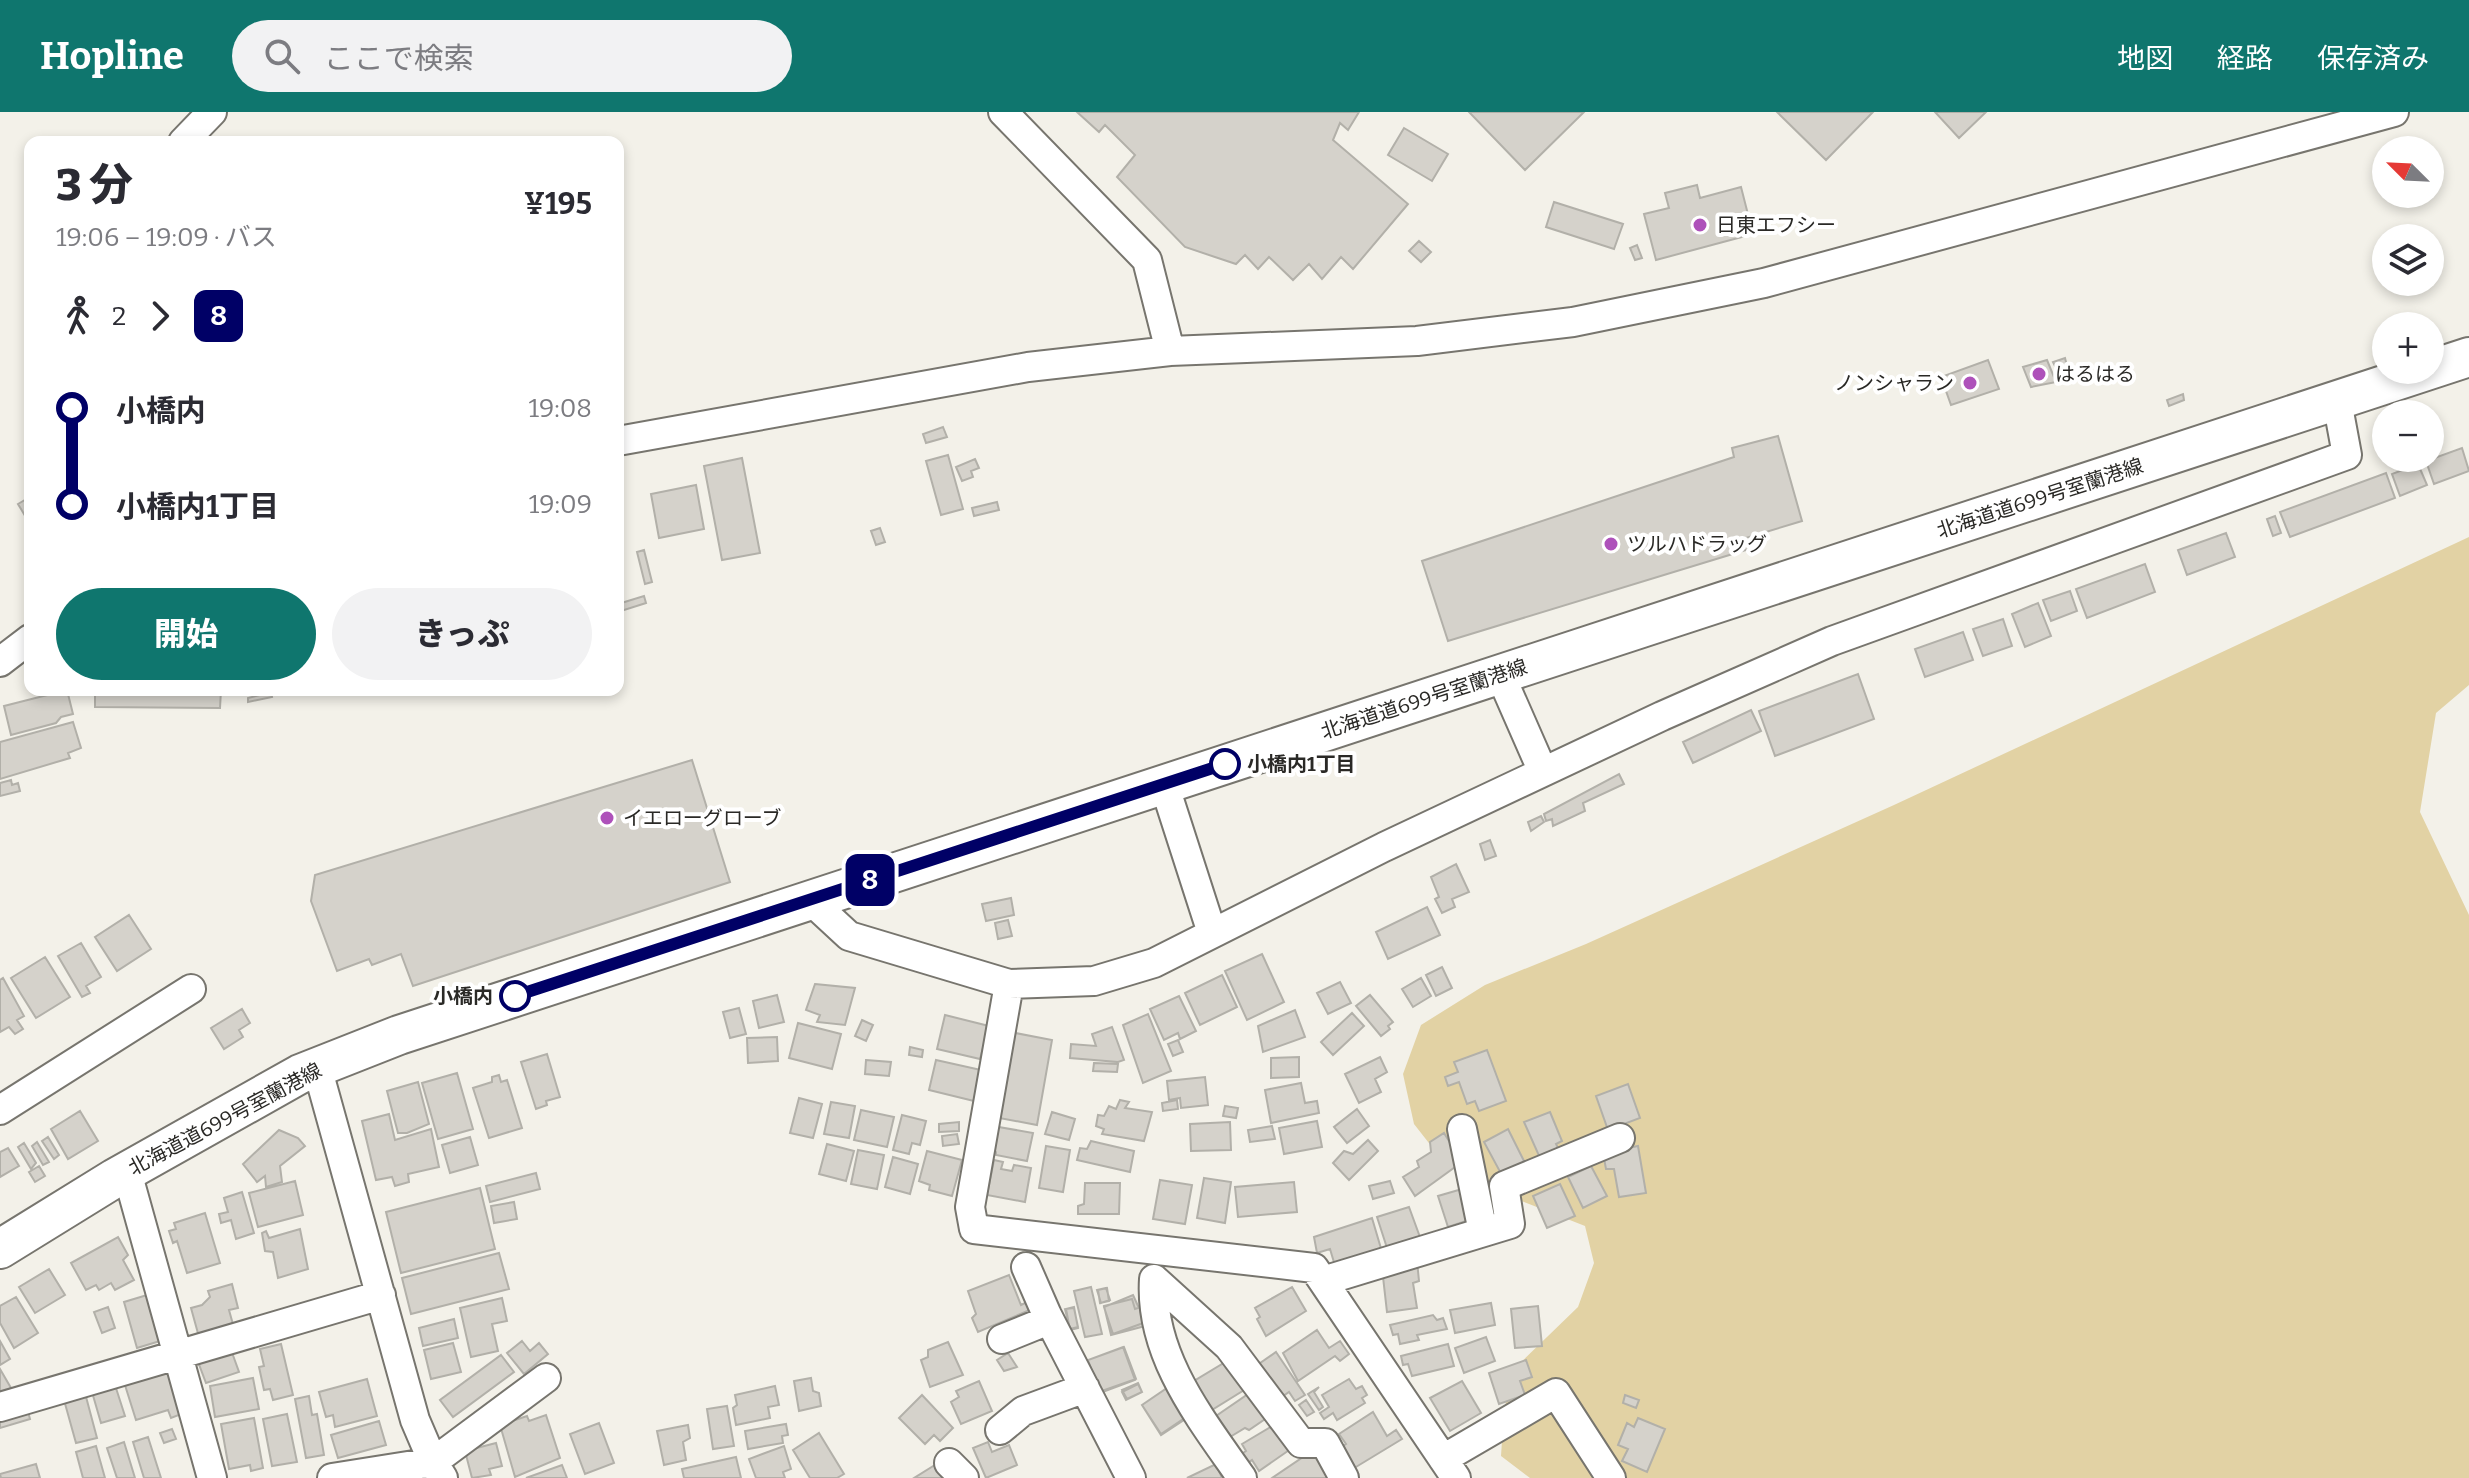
<!DOCTYPE html>
<html lang="ja">
<head>
<meta charset="utf-8">
<style>
	:root { --surface:#fff; --page:#f2f2f3; --text:#2b2b33; --muted:#7c7c81; --accent:#0f766e }
	body { margin:0; font-family:Bitter,"Noto Sans JP",serif; background:var(--page); color:var(--text); height:100vh; display:flex; flex-direction:column; font-size:30px; white-space:nowrap }
	* { box-sizing:border-box; margin:0 }
	p { font-size:26px; color:var(--muted) }
	.icon { flex:none; width:44px; height:44px; fill:none; stroke:currentColor; stroke-width:2; stroke-linecap:round; stroke-linejoin:round }
	.map { position:relative; flex:1; overflow:hidden }
	.panel { position:absolute; left:24px; top:24px; width:600px; height:560px; display:flex; flex-direction:column; background:var(--surface); border-radius:16px; box-shadow:0 4px 12px #0003 }
	.panel>* { flex:none }
	.badge { padding:0 16px; border-radius:12px; font-size:28px; line-height:52px }
	.needle { width:52px; rotate:294deg }
	.buttons { position:absolute; left:2372px; top:24px; display:grid; gap:16px }
	.buttons a { display:grid; place-items:center; width:72px; height:72px; border-radius:50%; background:var(--surface); box-shadow:0 4px 12px #0003; font-size:40px }
	.map>.badge { position:absolute; translate:-50% -50%; box-shadow:0 0 0 4px #fff }
	.legs { display:flex; align-items:center; gap:12px; height:88px; padding:0 32px; font-size:26px }
	.legs p { margin-inline-start:auto }
	.overview { display:flex; align-items:center; justify-content:space-between; height:136px; padding:0 32px }
	h1 { font-size:44px; font-weight:800; line-height:60px }
	.button { display:flex; gap:16px; margin-top:auto; padding:16px 32px }
	.button a { flex:1; height:92px; border-radius:48px; background:var(--accent); color:#fff; font-size:32px; font-weight:800; line-height:92px; text-align:center }
	.button a+a { background:var(--page); color:var(--text) }
	ul { padding:0 32px; list-style:none }
	li { display:flex; align-items:center; gap:28px; height:96px; font-size:30px }
	li i { display:grid; place-items:center; width:12px; height:100%; margin:0 10px; background:currentColor }
	li i::after { content:''; width:20px; height:20px; margin:-10px; border:6px solid; border-radius:50%; background:var(--surface) }
	li p { margin-inline-start:auto }
	li:first-child i { background:linear-gradient(#0000 50%,currentColor 0) }
	li:last-child i { background:linear-gradient(currentColor 50%,#0000 0) }
	header { display:flex; align-items:center; gap:48px; box-sizing:border-box; height:112px; padding:0 40px; background:var(--accent); color:#fff }
	header strong { font-size:38px }
	nav { display:flex; gap:44px; margin-inline-start:auto; font-size:28px }
	.search { width:560px; height:72px; background:var(--page); display:flex; align-items:center; gap:20px; box-sizing:border-box; padding:0 28px; border-radius:44px; color:var(--muted); font-size:30px }
	.map>svg:first-child { display:block }
</style>
</head>
<body>
<header>
<strong>Hopline</strong>
<div class="search"><svg class="icon" aria-label="search" viewBox="0 0 24 24"><circle cx="10" cy="10" r="6"/><path d="M15 15l6 6"/></svg>ここで検索</div>
<nav><a>地図</a><a>経路</a><a>保存済み</a></nav>
</header>
<div class="map">
<svg width="2469" height="1366" viewBox="0 0 2469 1366">
	<rect width="100%" height="100%" fill="#f3f1e9"/>
	<path fill="#e2d2a4" d="M2469 425V573L2436 601 2420 700 2469 803V1366H1530L1501 1344 1504 1299 1513 1258 1578 1195 1594 1151 1585 1114 1501 1081 1443 1049 1414 1012 1403 962 1421 913 1485 873 1586 832 1894 693Z"/>
	<path fill="#d5d2cb" stroke="#b2b0a9" stroke-width="2" d="M1077 0H1359L1348 18 1340 11 1333 28 1408 92 1353 157 1341 145 1322 167 1309 152 1293 168 1269 145 1258 157 1245 143 1236 152 1185 135 1117 65 1135 43 1105 13 1099 20Z
		M1469 0H1584L1525 58Z
		M1777 0H1873L1826 48Z
		M1935 0H1986L1959 26Z
		M1404 16 1448 42 1432 69 1388 43Z
		M1697 73 1700 86 1741 75 1753 122 1656 148 1644 102 1669 96 1665 81Z
		M1554 90 1623 112 1614 137 1546 115Z
		M1419 129 1431 140 1421 150 1409 139Z
		M1637 133 1642 146 1635 148 1630 136Z
		M2065 246 2068 258 2059 262 2053 250Z
		M1988 248 1999 277 1951 293 1941 265Z
		M2047 248 2056 270 2031 275 2023 255Z
		M2183 282 2184 288 2169 294 2167 288Z
		M943 315 947 325 926 331 923 322Z
		M1778 324 1802 409 1746 426 1749 437 1448 529 1422 449 1734 345 1732 336Z
		M2462 336 2469 359 2434 372 2426 349Z
		M948 343 963 397 941 403 926 349Z
		M742 346 760 441 722 448 704 354Z
		M975 347 979 356 971 359 973 365 962 369 956 355Z
		M2418 352 2427 373 2400 384 2392 362Z
		M2386 361 2395 386 2290 425 2280 400Z
		M696 373 704 417 659 426 651 382Z
		M30 385V405L27 407 18 392Z
		M997 390 999 398 974 404 972 396Z
		M2275 404 2281 421 2273 424 2267 407Z
		M880 416 885 430 876 433 871 419Z
		M2226 421 2235 445 2187 463 2178 438Z
		M644 438 652 470 645 472 637 440Z
		M2145 452 2155 480 2087 506 2076 477Z
		M2070 479 2077 499 2051 509 2043 488Z
		M644 484 646 491 618 500V492Z
		M2038 491 2051 524 2025 535 2012 502Z
		M2003 507 2012 534 1983 544 1973 517Z
		M1963 520 1973 548 1925 565 1915 537Z
		M1858 562 1874 607 1775 644 1759 599Z
		M67 578 73 602 61 605 56 611 11 623 4 594Z
		M95 578H221L220 596 95 595Z
		M271 580 272 585 248 590V586Z
		M1751 598 1761 619 1693 651 1683 630Z
		M73 610 81 636 68 641 70 646 0 667V630Z
		M692 648 730 770 413 874 401 842 372 853 369 847 337 859 311 789 315 763Z
		M1619 662 1624 672 1583 691 1585 699 1553 714 1552 707 1546 709 1544 702Z
		M11 668 12 673 18 671 20 679 0 684V671Z
		M1541 704 1544 710 1531 719 1528 710Z
		M1490 728 1496 744 1485 748 1480 732Z
		M1456 752 1469 780 1452 787 1455 795 1442 801 1435 787 1439 785 1431 765Z
		M1011 786 1014 803 986 809 982 792Z
		M1427 795 1440 823 1388 847 1376 820Z
		M129 803 151 837 117 859 95 825Z
		M1008 808 1012 824 998 827 995 811Z
		M81 831 101 865 86 874 90 881 82 885 58 844Z
		M1262 842 1284 890 1247 908 1225 859Z
		M45 845 70 885 36 906 11 866Z
		M1442 855 1452 876 1436 884 1426 863Z
		M1222 863 1237 895 1200 913 1185 881Z
		M3 866 24 904 17 908 23 917 15 922 9 915 0 920V868Z
		M1421 866 1431 884 1413 895 1402 877Z
		M1340 870 1351 891 1328 902 1317 881Z
		M815 872 855 876 845 913 817 910 820 903 806 898Z
		M777 883 784 910 759 916 753 889Z
		M1370 883 1393 910 1388 914 1390 917 1381 924 1356 894Z
		M1179 884 1196 919 1180 927 1178 921 1164 928 1150 897Z
		M739 896 746 922 730 926 723 900Z
		M242 897 250 911 239 918 243 925 224 937 211 916Z
		M1295 898 1305 925 1263 940 1258 914Z
		M1352 901 1364 914 1333 943 1321 930Z
		M1148 902 1171 959 1143 971 1123 913Z
		M945 903 989 914 980 947 937 937Z
		M862 908 873 913 866 929 855 924Z
		M798 911 841 922 832 957 789 946Z
		M1112 915 1124 948 1118 950 1070 946 1071 932 1096 934 1092 922Z
		M1010 920 1052 928 1037 1013 994 1005Z
		M777 925 778 949 748 951 747 926Z
		M1178 928 1183 940 1173 944 1168 932Z
		M910 935 923 938 922 945 909 943Z
		M1487 938 1506 989 1479 999 1475 989 1467 992 1459 970 1448 974 1445 965 1458 960 1454 950Z
		M547 942 560 985 546 989 547 993 536 997 521 950Z
		M1299 945V965L1271 966V946Z
		M1380 945 1387 960 1375 967 1381 980 1359 991 1345 962Z
		M866 948 891 950 889 964 865 962Z
		M936 948 981 958 974 989 929 978Z
		M1094 951 1118 952 1117 960 1093 959Z
		M457 961 473 1017 438 1027 422 971Z
		M499 963 501 970 507 968 522 1016 489 1026 473 976 492 970V965Z
		M1205 965 1208 993 1181 996 1180 986 1169 988 1167 969Z
		M418 970 429 1012 407 1021H398L387 979Z
		M1301 971 1305 991 1317 989 1319 1001 1271 1011 1265 978Z
		M1628 972 1640 1006 1608 1018 1596 984Z
		M799 986 822 992 813 1026 790 1021Z
		M1120 988 1129 990 1125 996 1152 1000 1144 1029 1102 1022 1104 1017 1096 1014 1098 1003 1104 1004 1109 994 1116 997Z
		M1177 988 1178 997 1163 999 1162 991Z
		M831 990 855 994 849 1026 824 1022Z
		M1225 994 1238 996 1236 1006 1223 1004Z
		M1357 997 1369 1014 1347 1031 1334 1015Z
		M861 998 894 1005 887 1035 854 1028Z
		M80 999 98 1029 68 1047 51 1017Z
		M1052 1000 1075 1007 1069 1028 1045 1022Z
		M1550 1000 1562 1029 1556 1032 1559 1038 1540 1046 1524 1010Z
		M389 1002 395 1028 431 1017 439 1055 408 1062 409 1070 395 1074 392 1065 376 1068 362 1009Z
		M902 1003 926 1009 920 1033 912 1031 909 1042 893 1038Z
		M1317 1009 1322 1035 1284 1042 1279 1016Z
		M959 1010V1019L939 1020V1012Z
		M1230 1010 1231 1038 1191 1039 1190 1012Z
		M993 1014 1033 1021 1027 1049 996 1043V1040L989 1036Z
		M1272 1014 1275 1027 1250 1030 1248 1018Z
		M1508 1017 1525 1051 1505 1069 1484 1030Z
		M279 1018 298 1026 305 1034 280 1054 282 1070 266 1075 265 1064 257 1070 243 1052Z
		M1444 1021 1462 1050 1415 1084 1403 1065 1419 1055 1417 1049 1431 1040 1430 1030Z
		M957 1022 959 1032 943 1034 942 1024Z
		M48 1025 59 1043 54 1047 42 1029Z
		M470 1025 478 1053 450 1061 442 1033Z
		M1368 1028 1378 1039 1349 1068 1333 1051 1344 1039 1353 1042Z
		M1091 1029 1134 1039 1130 1060 1077 1048 1080 1036 1087 1037Z
		M37 1030 49 1050 43 1053 32 1034Z
		M24 1031 36 1051 31 1057 18 1035Z
		M827 1032 854 1039 846 1069 819 1062Z
		M1046 1034 1070 1038 1063 1080 1039 1076Z
		M1638 1034 1646 1081 1619 1085 1614 1057H1606L1603 1041Z
		M8 1036 19 1054 0 1065V1040Z
		M858 1038 884 1043 877 1077 851 1072Z
		M927 1039 962 1048 952 1084 929 1078 930 1073 919 1069Z
		M893 1045 918 1052 910 1082 885 1075Z
		M994 1048 1003 1050 1001 1057 1012 1059 1014 1053 1031 1056 1025 1090 987 1083Z
		M39 1054 45 1064 35 1070 29 1060Z
		M1591 1054 1607 1084 1583 1096 1568 1065Z
		M536 1061 540 1077 490 1090 486 1074Z
		M1204 1066 1231 1070 1225 1111 1197 1106Z
		M1160 1068 1192 1073 1185 1112 1153 1107Z
		M295 1069 303 1103 258 1115 249 1081Z
		M1390 1069 1394 1081 1373 1087 1369 1074Z
		M1294 1070 1297 1100 1238 1105 1235 1075Z
		M1085 1071H1120L1119 1102H1078V1094L1084 1092Z
		M1560 1072 1575 1104 1547 1116 1533 1084Z
		M480 1076 495 1137 401 1161 386 1100Z
		M1462 1077 1472 1107 1448 1115 1438 1084Z
		M242 1080 254 1121 236 1127 231 1108 221 1111 219 1102 228 1100 224 1086Z
		M514 1090 517 1107 494 1111 491 1094Z
		M1409 1095 1421 1128 1388 1139 1377 1105Z
		M205 1101 220 1151 187 1161 177 1129 173 1131 169 1119 176 1117 174 1111Z
		M1372 1106 1382 1140 1336 1157 1330 1137 1317 1141 1314 1125Z
		M300 1117 308 1157 278 1166 273 1140 265 1139 262 1121 266 1119 269 1126Z
		M118 1125 128 1143 123 1148 134 1168 115 1178 111 1171 99 1178 96 1173 86 1178 71 1151Z
		M499 1141 509 1177 411 1202 402 1166Z
		M1417 1149 1419 1169 1413 1171 1417 1196 1387 1200 1382 1156Z
		M49 1157 65 1183 35 1201 19 1175Z
		M1009 1163 1021 1193 1027 1190 1032 1197 978 1220 972 1206 976 1202 968 1179Z
		M232 1172 238 1196 229 1198 234 1216 199 1225 191 1196 202 1193 210 1185 208 1179Z
		M1091 1175 1102 1222 1085 1225 1074 1179Z
		M1091 1175 1102 1222 1085 1225 1074 1179Z
		M1292 1175 1306 1199 1266 1224 1257 1207 1260 1205 1255 1196Z
		M1106 1176 1110 1188 1101 1191 1097 1178Z
		M1107 1176 1109 1189 1100 1191 1098 1178Z
		M147 1183 160 1229 137 1236 124 1190Z
		M1133 1183 1138 1194 1143 1197 1146 1210 1113 1222 1104 1195Z
		M16 1185 38 1221 14 1236 0 1211V1194Z
		M502 1186 507 1209 492 1212 498 1239 471 1245 460 1196Z
		M1132 1187 1135 1197 1144 1194 1149 1213 1111 1223 1104 1194Z
		M1491 1191 1495 1213 1455 1221 1450 1198Z
		M1538 1194 1542 1234 1515 1236 1511 1197Z
		M108 1195 115 1216 102 1221 94 1200Z
		M1074 1195 1078 1216 1070 1218 1066 1197Z
		M1074 1196 1078 1215 1070 1217 1065 1197Z
		M1433 1203 1437 1208 1443 1206 1447 1217 1417 1223 1419 1228 1400 1232 1398 1222 1393 1223 1390 1213Z
		M454 1207 458 1226 423 1234 419 1216Z
		M1317 1218 1329 1236 1340 1229 1349 1242 1340 1249 1335 1244 1298 1269 1283 1241Z
		M1486 1225 1495 1249 1464 1261 1455 1236Z
		M0 1229 10 1247 0 1253Z
		M522 1229 530 1239 539 1231 548 1242 524 1262 507 1241Z
		M948 1230 963 1263 930 1275 921 1248 928 1245V1238Z
		M453 1231 461 1260 431 1267 424 1238Z
		M281 1232 293 1283 273 1288 270 1277 264 1278 259 1255 264 1254 260 1237Z
		M1448 1232 1454 1254 1412 1264 1408 1252 1403 1253 1401 1244Z
		M230 1235 239 1260 206 1271 197 1247Z
		M1123 1235 1135 1268 1100 1281 1088 1248Z
		M1124 1235 1136 1267 1099 1280 1088 1248Z
		M1276 1240 1305 1283 1295 1289 1289 1280 1276 1289 1253 1256Z
		M1008 1241 1017 1255 1004 1259 997 1248Z
		M501 1243 514 1260 453 1305 440 1288Z
		M1526 1248 1532 1265 1520 1269 1525 1283 1499 1292 1489 1261Z
		M1227 1249 1249 1275 1207 1301 1194 1269Z
		M170 1256 184 1301 171 1306 168 1298 136 1308 124 1270Z
		M0 1257 11 1276 0 1283Z
		M253 1266 259 1297 215 1305 210 1274Z
		M811 1266 813 1279 819 1281 821 1294 799 1299 794 1269Z
		M367 1267 377 1304 335 1315 333 1303 326 1305 319 1280Z
		M1349 1267 1356 1277 1362 1274 1367 1283 1362 1286 1365 1291 1337 1308 1333 1301 1324 1307 1320 1301 1329 1295 1322 1283Z
		M979 1269 992 1299 961 1312 951 1290 959 1285 956 1279Z
		M1462 1269 1481 1301 1450 1319 1430 1286Z
		M1138 1271 1142 1280 1127 1287 1122 1278Z
		M1138 1272 1142 1280 1126 1288 1122 1280Z
		M115 1273 125 1304 101 1311 92 1280Z
		M775 1274 779 1293 768 1295 770 1306 736 1313 733 1296 737 1293 735 1283Z
		M1170 1274 1189 1303 1161 1322 1142 1293Z
		M1170 1274 1190 1304 1161 1323 1142 1293Z
		M1319 1275 1314 1280 1323 1295 1319 1298 1308 1282Z
		M1254 1278 1271 1303 1249 1318 1245 1316 1230 1325 1216 1304Z
		M85 1281 97 1326 76 1331 64 1288Z
		M922 1283 953 1316 940 1329 934 1323 925 1332 899 1306Z
		M1625 1283 1639 1288 1636 1296 1623 1291Z
		M309 1284 312 1303 317 1302 324 1343 306 1346 295 1287Z
		M1306 1288 1314 1300 1307 1304 1299 1293Z
		M727 1294 734 1334 713 1337 707 1297Z
		M27 1296 30 1307 0 1316V1305Z
		M1373 1300 1387 1324 1396 1318 1402 1327 1351 1358 1338 1337 1346 1332 1339 1322Z
		M287 1302 297 1350 272 1354 263 1307Z
		M546 1303 560 1346 515 1365 500 1313 527 1304 529 1309Z
		M254 1306 263 1356 251 1359 250 1353 229 1357 221 1312Z
		M1638 1306 1665 1317 1647 1360 1622 1349 1628 1337 1618 1333 1627 1311 1634 1315Z
		M379 1309 386 1333 338 1346 331 1323Z
		M1279 1310 1295 1334 1259 1359 1252 1348 1246 1352 1240 1343 1246 1339 1242 1332Z
		M599 1311 614 1351 585 1362 570 1322Z
		M786 1312 788 1323 782 1324 783 1331 748 1337 745 1319Z
		M688 1313 690 1326 683 1330 686 1348 664 1353 657 1319Z
		M172 1317 176 1327 164 1331 160 1321Z
		M819 1321 844 1362 837 1366H810L793 1338Z
		M148 1325 161 1366H144L133 1330Z
		M124 1330 135 1366H117L107 1336Z
		M988 1330 992 1340 1009 1333 1017 1353 986 1366 973 1336Z
		M496 1331 502 1354 489 1357 491 1363 472 1366 465 1339Z
		M96 1334 105 1366H83L76 1340Z
		M784 1334 791 1357 783 1360 785 1366H756L749 1347Z
		M1318 1335 1335 1360 1325 1366H1272Z
		M736 1345 741 1366H684L682 1357Z
		M938 1351 948 1366H914Z
		M1218 1351 1225 1366H1187Z
		M36 1352 40 1366H1L0 1362Z
		M1216 1352 1222 1366H1187Z
		M562 1353 567 1366H526Z"/>
	<g fill="none" stroke-linecap="round" stroke-linejoin="round">
		<defs>
			<path id="street" d="M1003 0 1147 148 1170 239
				M183 30 212 0
				M618 329 1028 255 1170 239 1417 229 1573 210 1764 171 2394 0
				M0 550 30 527
				M1500 562 1543 660
				M1164 672 1212 821
				M809 787 849 824 1009 872 1094 869 1154 851 1384 735 1662 604 1832 529 2347 343 2337 289
				M1009 872 970 1095 974 1117 1314 1156 1456 1366
				M317 955 415 1308 433 1350 443 1366
				M0 998 191 877
				M1462 1017 1483 1120
				M127 1060 212 1366
				M1026 1155 1047 1203 1131 1366
				M1154 1167 1229 1235 1301 1331H1325L1344 1366
				M1154 1167C1149 1243 1201 1307 1242 1366
				M1323 1169 1510 1112 1504 1074 1620 1026
				M1002 1227 1049 1208
				M0 1295 381 1183
				M1000 1318 1023 1299 1085 1276
				M1443 1347 1556 1281 1611 1366
				M949 1351 964 1366
				M332 1366 433 1350 546 1266"/>
			<path id="secondary" d="M0 1137 115 1066 300 962 399 923 2469 245"/>
		</defs>
		<use href="#street" stroke="#77756e" stroke-width="32"/>
		<use href="#secondary" stroke="#77756e" stroke-width="42"/>
		<use href="#street" stroke="#fff" stroke-width="28"/>
		<use href="#secondary" stroke="#fff" stroke-width="38"/>
	</g>
	<g fill="none" stroke-linecap="round" stroke-linejoin="round">
		<defs>
			<path id="line-1" d="M515 884 1225 652"/>
		</defs>
		<use href="#line-1" stroke="#fff" stroke-width="18"/>
		<use href="#line-1" stroke="#006" stroke-width="12"/>
	</g>
	<g fill="#ae51ba" stroke="#fff" stroke-width="3">
		<circle cx="1700" cy="113" r="8"/>
		<circle cx="2039" cy="262" r="8"/>
		<circle cx="1970" cy="271" r="8"/>
		<circle cx="1611" cy="432" r="8"/>
		<circle cx="607" cy="706" r="8"/>
	</g>
	<g fill="#fff" stroke="#006" stroke-width="4">
		<circle cx="1225" cy="652" r="14"/>
		<circle cx="515" cy="884" r="14"/>
	</g>
	<g text-anchor="middle" dominant-baseline="central" stroke-width="8" stroke-linejoin="round" paint-order="stroke">
		<g font-size="20" fill="#2a2926" stroke="#fff" text-anchor="start">
			<text x="1716" y="113">日東エフシー</text>
			<text x="2055" y="262">はるはる</text>
			<text x="1954" y="271" text-anchor="end">ノンシャラン</text>
			<text x="1627" y="432">ツルハドラッグ</text>
			<text x="623" y="706">イエローグローブ</text>
		</g>
		<g font-size="20" fill="#2a2926" stroke="#fff">
			<text transform="translate(2040 386) rotate(-18)">北海道道699号室蘭港線</text>
			<text transform="translate(1424 587) rotate(-18)">北海道道699号室蘭港線</text>
			<text transform="translate(225 1007) rotate(-28)">北海道道699号室蘭港線</text>
		</g>
		<g font-size="20" font-weight="bold" fill="#2a2926" stroke="#fff" text-anchor="start">
			<text x="1247" y="652">小橋内1丁目</text>
			<text x="493" y="884" text-anchor="end">小橋内</text>
		</g>
	</g>
</svg>
<div class="buttons">
<a><svg class="needle" viewBox="-14 -14 28 28"><path d="M0-13l5 13h-10z" fill="#e53935"/><path d="M0 13l5-13h-10z" fill="#7c7c81"/></svg></a>
<a><svg class="icon" aria-label="layers" viewBox="0 0 24 24"><path d="M12 4l9 5-9 5-9-5zM3 14l9 5 9-5"/></svg></a>
<a>+</a>
<a>−</a>
</div>
<b class="badge" style="left:870px;top:768px;background:#006;color:#fff">8</b>
<section class="panel">
<div class="overview"><div><h1>3 分</h1><p>19:06 – 19:09 · バス</p></div><b>¥195</b></div>
<div class="legs"><svg class="icon" aria-label="walk" viewBox="0 0 24 24"><circle cx="13" cy="4" r="2"/><path d="M13 8l-2 6 4 7M11 14l-3 7M7 12l3-4h3l4 4"/></svg>2<svg class="icon" aria-label="forward" viewBox="0 0 24 24"><path d="M9 5l7 7-7 7"/></svg><b class="badge" style="background:#006;color:#fff">8</b></div>
<ul>
<li><i style="color:#006"></i><b>小橋内</b><p>19:08</p></li>
<li><i style="color:#006"></i><b>小橋内1丁目</b><p>19:09</p></li>
</ul>
<div class="button"><a>開始</a><a>きっぷ</a></div>
</section>
</div>
</body>
</html>
